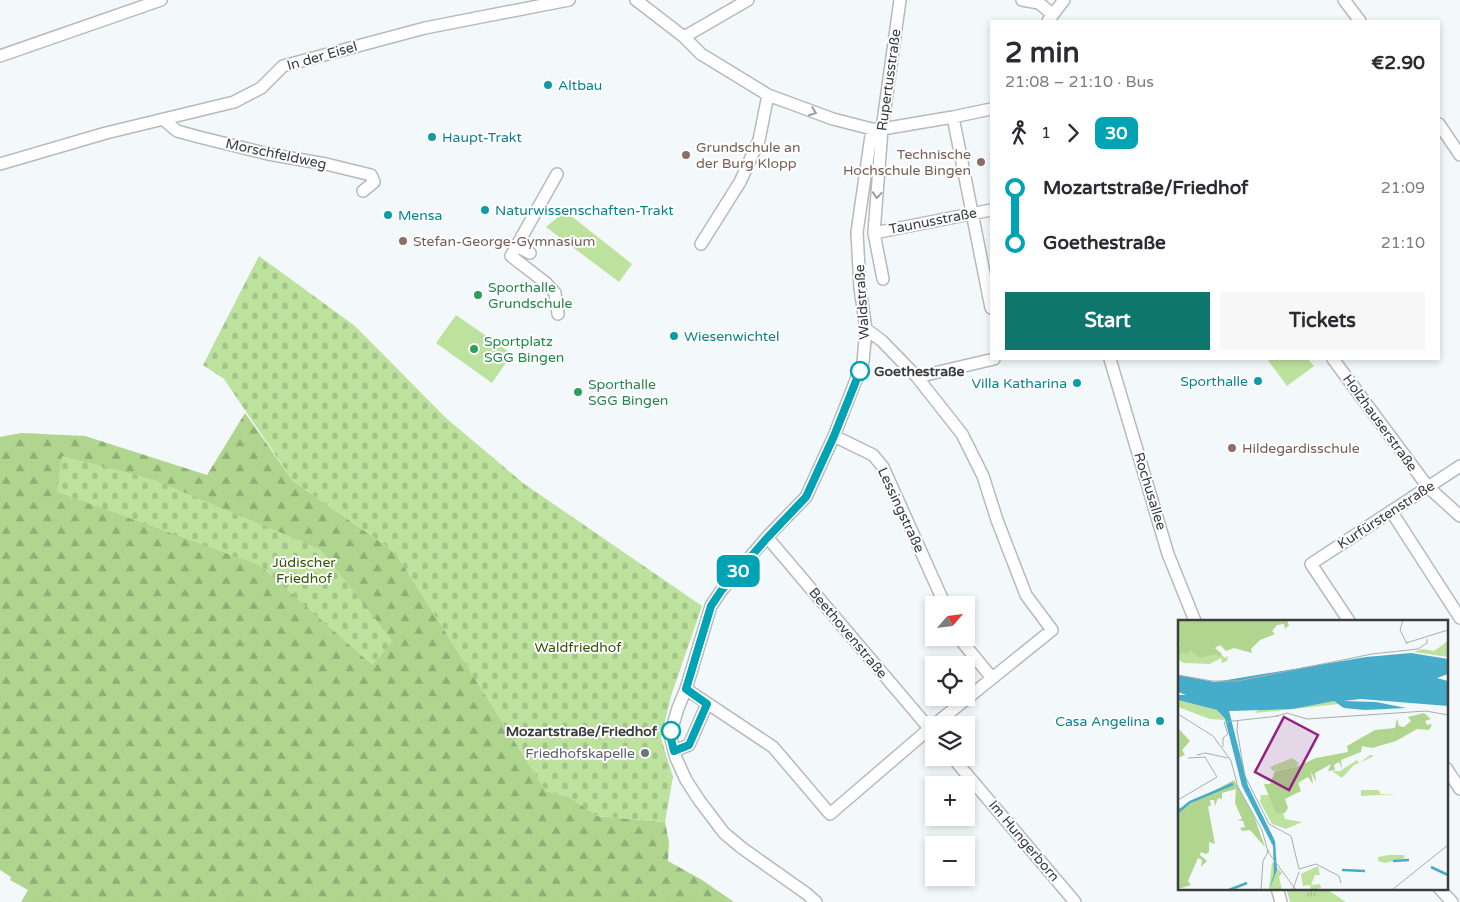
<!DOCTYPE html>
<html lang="en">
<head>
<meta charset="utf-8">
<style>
	:root { --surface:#fff; --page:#f7f7f7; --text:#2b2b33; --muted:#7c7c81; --accent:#0f766e }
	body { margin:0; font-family:"Varela Round",sans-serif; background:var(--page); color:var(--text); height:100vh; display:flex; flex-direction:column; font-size:19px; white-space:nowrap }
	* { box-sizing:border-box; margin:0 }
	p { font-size:16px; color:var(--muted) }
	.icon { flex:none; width:28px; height:28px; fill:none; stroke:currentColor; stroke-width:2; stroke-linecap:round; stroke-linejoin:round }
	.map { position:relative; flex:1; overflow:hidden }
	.panel { position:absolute; left:990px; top:20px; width:450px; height:340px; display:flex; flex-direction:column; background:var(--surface); border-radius:0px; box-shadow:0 2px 8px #0003 }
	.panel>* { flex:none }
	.badge { padding:0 10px; border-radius:8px; font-size:18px; line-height:32px }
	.needle { width:32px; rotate:62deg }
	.buttons { position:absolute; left:925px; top:596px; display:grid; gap:10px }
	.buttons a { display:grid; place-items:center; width:50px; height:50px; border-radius:0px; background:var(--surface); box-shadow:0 2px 8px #0003; font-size:25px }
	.map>.badge { position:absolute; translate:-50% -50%; box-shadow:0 0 0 2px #fff }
	.legs { display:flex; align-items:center; gap:8px; height:55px; padding:0 15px; font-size:16px }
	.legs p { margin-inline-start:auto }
	.head { display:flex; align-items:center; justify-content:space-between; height:85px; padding:0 15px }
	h1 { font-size:28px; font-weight:700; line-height:38px }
	.cta { display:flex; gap:10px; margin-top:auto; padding:10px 15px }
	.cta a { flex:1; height:58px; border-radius:0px; background:var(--accent); color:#fff; font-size:20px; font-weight:700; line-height:58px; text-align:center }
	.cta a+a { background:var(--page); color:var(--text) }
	ul { padding:0 15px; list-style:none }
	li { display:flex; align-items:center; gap:18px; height:55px; font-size:19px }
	li i { display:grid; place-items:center; width:8px; height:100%; margin:0 6px; background:currentColor }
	li i::after { content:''; width:12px; height:12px; margin:-6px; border:4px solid; border-radius:50%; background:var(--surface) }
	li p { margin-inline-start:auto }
	li:first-child i { background:linear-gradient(#0000 50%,currentColor 0) }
	li:last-child i { background:linear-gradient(currentColor 50%,#0000 0) }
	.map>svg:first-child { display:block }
</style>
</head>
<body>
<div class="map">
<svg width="1460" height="902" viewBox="0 0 1460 902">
	<defs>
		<pattern id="grass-tufts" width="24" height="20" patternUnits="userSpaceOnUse" patternTransform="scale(1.25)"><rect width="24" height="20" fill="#bde29d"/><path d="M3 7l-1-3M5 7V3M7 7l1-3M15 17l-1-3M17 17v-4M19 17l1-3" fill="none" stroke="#a3c388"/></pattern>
		<pattern id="forest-firs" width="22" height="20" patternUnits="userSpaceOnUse" patternTransform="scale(1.25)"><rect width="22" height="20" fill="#b0d58e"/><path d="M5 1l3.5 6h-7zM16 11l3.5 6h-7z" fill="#90ae75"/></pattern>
		<pattern id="cemetery-stones" width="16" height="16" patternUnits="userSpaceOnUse" patternTransform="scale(1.25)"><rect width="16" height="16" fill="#bde29d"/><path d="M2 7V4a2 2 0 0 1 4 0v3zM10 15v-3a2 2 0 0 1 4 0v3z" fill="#a3c388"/></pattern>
	</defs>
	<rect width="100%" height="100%" fill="#f3f8fb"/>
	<path fill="url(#grass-tufts)" d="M1286 888H1325L1346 902H1290Z"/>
	<path fill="url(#forest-firs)" d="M245 413 293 481 395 552 546 791 570 797 597 816 665 822 669 842 668 861 702 880 734 902H21L28 890 10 880 11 877 0 870V437L21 433 85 436 207 475Z"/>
	<path fill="url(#cemetery-stones)" d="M259 256 355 326 446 418 523 483 702 606 671 696 661 738 673 777 665 822 597 816 570 797 546 791 395 552 293 481 224 379 203 365Z
		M62 456 152 479 320 549 393 641 372 665 259 565 57 492Z"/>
	<path fill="#bde29d" d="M565 211 632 264 619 282 546 227Z
		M456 315 512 354 492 383 436 343Z
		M1267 359H1308L1314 366 1287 386Z"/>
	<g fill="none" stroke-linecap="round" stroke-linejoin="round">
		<defs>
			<path id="street" d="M636 0 684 37 701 54 768 95 833 119 872 129H882L953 117 991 109
				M1022 0 1039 3 1052 14
				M1344 0 1360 21
				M1048 21 1064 0
				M684 37 748 0
				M0 56 161 0
				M953 117 991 308
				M164 120 177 131 199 137 268 154 326 164 371 175 374 182 363 191
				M1439 124 1460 155
				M0 164 106 133 234 102 261 88 283 66 425 28 569 0
				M557 174 511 256 546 283 555 293 558 314
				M874 233 991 210
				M701 244 740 182 759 140 768 95
				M516 246 530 253
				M883 279 874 233 882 129 900 0
				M1110 359 1168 554 1195 621
				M1333 359 1428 487 1460 516
				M917 377 994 359
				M834 436 873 455 883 467 945 605
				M1391 511 1460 618
				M767 537 934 734
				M1349 621 1311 564 1460 466
				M959 638 992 678
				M686 689 773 747 830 814 929 729 1052 630 1026 595 997 520 983 476 962 434 917 377 882 341 866 329
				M674 751 689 745 707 704
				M953 758 1075 902
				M1446 768 1460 789
				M1277 888 1281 902
				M1439 888 1452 902
				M816 902 807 894 742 848 724 833 699 800 686 780 676 758 670 735 678 708 686 689 711 606 721 591 767 537 806 497 834 436 863 362 866 329 860 288 857 232 872 129"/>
		</defs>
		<use href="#street" stroke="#b6babe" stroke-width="14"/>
		<use href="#street" stroke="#fff" stroke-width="11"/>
	</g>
	<defs><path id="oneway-chevron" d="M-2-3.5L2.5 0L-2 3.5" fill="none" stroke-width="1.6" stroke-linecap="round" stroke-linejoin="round" transform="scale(1.25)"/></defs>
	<g stroke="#9c9e9e">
		<use href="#oneway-chevron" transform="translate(813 112) rotate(21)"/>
		<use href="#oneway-chevron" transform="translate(877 195) rotate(94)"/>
	</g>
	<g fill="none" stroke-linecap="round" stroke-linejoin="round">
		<defs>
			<path id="line-1" d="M671 731 670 735 674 751 689 745 707 704 686 689 711 606 721 591 767 538 806 497 834 436 860 371"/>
		</defs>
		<use href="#line-1" stroke="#fff" stroke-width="11"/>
		<use href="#line-1" stroke="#00a3b4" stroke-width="8"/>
	</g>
	<g fill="#0f9aa8" stroke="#fff" stroke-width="2">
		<circle cx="548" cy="85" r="5"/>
		<circle cx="432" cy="137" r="5"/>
		<circle cx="485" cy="210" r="5"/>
		<circle cx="388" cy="215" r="5"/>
		<circle cx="674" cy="336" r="5"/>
		<circle cx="1258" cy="381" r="5"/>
		<circle cx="1077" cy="383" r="5"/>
		<circle cx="1160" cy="721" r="5"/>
	</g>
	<g fill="#8d6e63" stroke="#fff" stroke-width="2">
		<circle cx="686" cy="155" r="5"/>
		<circle cx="981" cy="162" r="5"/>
		<circle cx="403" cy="241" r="5"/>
		<circle cx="1232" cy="448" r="5"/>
	</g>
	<g fill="#2e9e5b" stroke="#fff" stroke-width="2">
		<circle cx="478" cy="295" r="5"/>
		<circle cx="474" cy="349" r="5"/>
		<circle cx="578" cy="392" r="5"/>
	</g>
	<g fill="#fff" stroke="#00a3b4" stroke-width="2.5">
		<circle cx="860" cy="371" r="9"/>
		<circle cx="671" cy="731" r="9"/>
	</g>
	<circle fill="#6b7280" stroke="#fff" stroke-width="2" cx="645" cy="753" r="5"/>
	<g text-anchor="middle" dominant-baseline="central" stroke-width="4" stroke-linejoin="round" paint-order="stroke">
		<g font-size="14" fill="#3a3c3d" stroke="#fff">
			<text transform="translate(322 56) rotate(-16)">In der Eisel</text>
			<text transform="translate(889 80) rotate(-82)">Rupertusstraße</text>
			<text transform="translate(276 154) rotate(12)">Morschfeldweg</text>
			<text transform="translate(933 221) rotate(-11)">Taunusstraße</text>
			<text transform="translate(862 302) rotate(-94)">Waldstraße</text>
			<text transform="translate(1380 423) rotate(54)">Holzhauserstraße</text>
			<text transform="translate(1150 491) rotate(73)">Rochusallee</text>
			<text transform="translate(901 510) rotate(65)">Lessingstraße</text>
			<text transform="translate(1386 515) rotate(-33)">Kurfürstenstraße</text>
			<text transform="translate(848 633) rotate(50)">Beethovenstraße</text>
			<text transform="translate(1024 841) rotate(50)">Im Hungerborn</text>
		</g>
		<g font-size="14" fill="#0d838f" stroke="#fff" text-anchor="start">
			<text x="558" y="85">Altbau</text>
			<text x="442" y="137">Haupt-Trakt</text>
			<text x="495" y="210">Naturwissenschaften-Trakt</text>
			<text x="398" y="215">Mensa</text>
			<text x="684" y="336">Wiesenwichtel</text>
			<text x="1248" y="381" text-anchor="end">Sporthalle</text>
			<text x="1067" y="383" text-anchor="end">Villa Katharina</text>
			<text x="1150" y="721" text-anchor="end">Casa Angelina</text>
		</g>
		<g font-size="14" fill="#785e54" stroke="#fff" text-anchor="start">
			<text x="696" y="147">Grundschule an<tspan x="696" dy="16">der Burg Klopp</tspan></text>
			<text x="971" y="154" text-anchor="end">Technische<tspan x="971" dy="16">Hochschule Bingen</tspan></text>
			<text x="413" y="241">Stefan-George-Gymnasium</text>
			<text x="1242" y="448">Hildegardisschule</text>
		</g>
		<g font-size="14" fill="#27864d" stroke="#fff" text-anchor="start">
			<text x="488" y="287">Sporthalle<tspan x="488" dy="16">Grundschule</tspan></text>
			<text x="484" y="341">Sportplatz<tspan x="484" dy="16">SGG Bingen</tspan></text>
			<text x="588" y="384">Sporthalle<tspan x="588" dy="16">SGG Bingen</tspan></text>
		</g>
		<g font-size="14" font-weight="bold" fill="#3a3c3d" stroke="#fff" text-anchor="start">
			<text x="874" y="371">Goethestraße</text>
			<text x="657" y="731" text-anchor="end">Mozartstraße/Friedhof</text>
		</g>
		<g font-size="14" fill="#345407" stroke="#fff">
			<text x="304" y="562">Jüdischer<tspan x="304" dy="16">Friedhof</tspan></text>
			<text x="578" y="647">Waldfriedhof</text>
		</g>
		<g font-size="14" fill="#5b616d" stroke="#fff" text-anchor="end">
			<text x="635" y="753">Friedhofskapelle</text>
		</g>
	</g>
	<g transform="translate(1178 620)">
		<rect width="270" height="270" fill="#f3f8fb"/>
		<path d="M0 16 37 29 47 38 50 36 49 41 44 43 43 38 32 44 6 43 0 40ZM270 21V37L236 32 244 29 256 31ZM0 80 39 90 47 100 32 99 0 87ZM155 81 161 84 77 93 81 89ZM192 135 196 136 176 145 164 158 154 151H162L179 140 181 143ZM201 170 202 174H219L183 176V170ZM83 175H91L98 194 105 193 107 199 124 202 108 209 94 204 82 182ZM94 242 104 253 101 257 104 270H91Z" fill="#bde29d"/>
		<path d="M0 0H109L111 5 107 9 106 4 99 5 94 11 97 14 82 20 73 29 74 33 56 28 48 31 42 25 37 28 44 34 41 37 38 34 22 38 12 30 9 34 0 32 3 21H0ZM246 93 253 99 247 101 249 105 254 104 251 110 239 109 218 121 194 128 184 126 183 132 163 140 164 149 161 142 156 145 157 150 150 151 153 144 137 153 138 162 133 152 135 164 130 157 120 163 123 171 107 179 110 188 107 193 98 194 86 164H92L97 151 118 147 138 138 170 132 169 126 197 110 217 108 219 98 221 106 226 107 233 101 230 97ZM0 108 12 121 4 130 7 135 0 138ZM56 160 76 196 87 227 72 210 64 211 62 208 67 207 65 201 59 200 64 199 57 183 58 169 44 173V179L40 178 37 186 36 180H32L33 185 30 187 37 224 31 222V232L28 234 23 232 22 235 29 241 23 247 24 240 20 238 10 261 13 265 0 269V187L4 188Z" fill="#b0d58e"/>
		<path d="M114 138 121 143 118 147 95 151 92 147ZM211 235H226L227 238 207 243 200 241V237Z" fill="#bde29d"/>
		<path d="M140 246 142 255H137L133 265 142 264 143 268 133 270 132 265 125 266 123 254Z" fill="#bde29d"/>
		<path d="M233 33 270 39V54L259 58 270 61V86L183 79 165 81 198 82 228 88 187 90 166 88 156 81 114 89 51 91 70 166 97 221 99 250 91 270 96 254 95 226 64 166 47 99 39 90 0 80V75H8L0 72V55L37 62 188 37Z" fill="#45acc9"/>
		<path fill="none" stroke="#45acc9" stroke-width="2.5" d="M210 40 229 35M150 56 204 41M157 56 164 86M0 58 70 72 72 75 64 86M77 88 86 79 128 71 147 58M62 89 83 75 201 43 214 36 226 44 270 46M0 192 12 182 55 164M215 241 231 240M253 247 270 255M164 250 187 251M51 270 69 263"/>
		<path fill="none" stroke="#a9adaf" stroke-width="1" d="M225 0 222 10 229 24M228 23 270 10M0 55 34 61H60L194 34 240 29 249 23V19M0 94 35 116 54 142M98 96 109 93 129 99 248 91 270 95M60 100 59 110 67 156 91 204 113 216 121 249M45 127V118L50 114 46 102 101 96M19 135 27 133 50 138M53 141 60 167 84 210 90 232 118 270M0 180 39 157 27 137 10 138M121 249 138 244 161 256 163 263M115 269 121 252M83 270 85 241 91 230M214 270 270 225"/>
		<path fill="#942180" fill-opacity="0.15" stroke="#942180" stroke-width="2.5" d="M106 97 140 115 111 170 77 152Z"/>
		<rect width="270" height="270" fill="none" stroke="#3a3c3d" stroke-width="2.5"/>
	</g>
</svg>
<div class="buttons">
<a><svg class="needle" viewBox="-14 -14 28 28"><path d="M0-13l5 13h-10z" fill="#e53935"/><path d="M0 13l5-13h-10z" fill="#7c7c81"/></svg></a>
<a><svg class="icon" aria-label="locate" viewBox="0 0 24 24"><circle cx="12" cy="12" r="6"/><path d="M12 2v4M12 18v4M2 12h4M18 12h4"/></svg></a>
<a><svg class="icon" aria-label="layers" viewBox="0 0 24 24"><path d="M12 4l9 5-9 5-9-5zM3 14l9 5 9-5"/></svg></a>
<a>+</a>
<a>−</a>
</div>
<b class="badge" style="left:738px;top:571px;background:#00a3b4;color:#fff">30</b>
<section class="panel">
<div class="head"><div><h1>2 min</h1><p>21:08 – 21:10 · Bus</p></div><b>€2.90</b></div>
<div class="legs"><svg class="icon" aria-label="walk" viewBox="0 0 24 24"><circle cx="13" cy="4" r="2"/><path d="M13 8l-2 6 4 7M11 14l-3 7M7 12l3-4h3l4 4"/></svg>1<svg class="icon" aria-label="forward" viewBox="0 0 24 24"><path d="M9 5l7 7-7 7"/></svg><b class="badge" style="background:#00a3b4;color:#fff">30</b></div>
<ul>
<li><i style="color:#00a3b4"></i><b>Mozartstraße/Friedhof</b><p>21:09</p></li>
<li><i style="color:#00a3b4"></i><b>Goethestraße</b><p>21:10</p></li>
</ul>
<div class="cta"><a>Start</a><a>Tickets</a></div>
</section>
</div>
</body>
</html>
